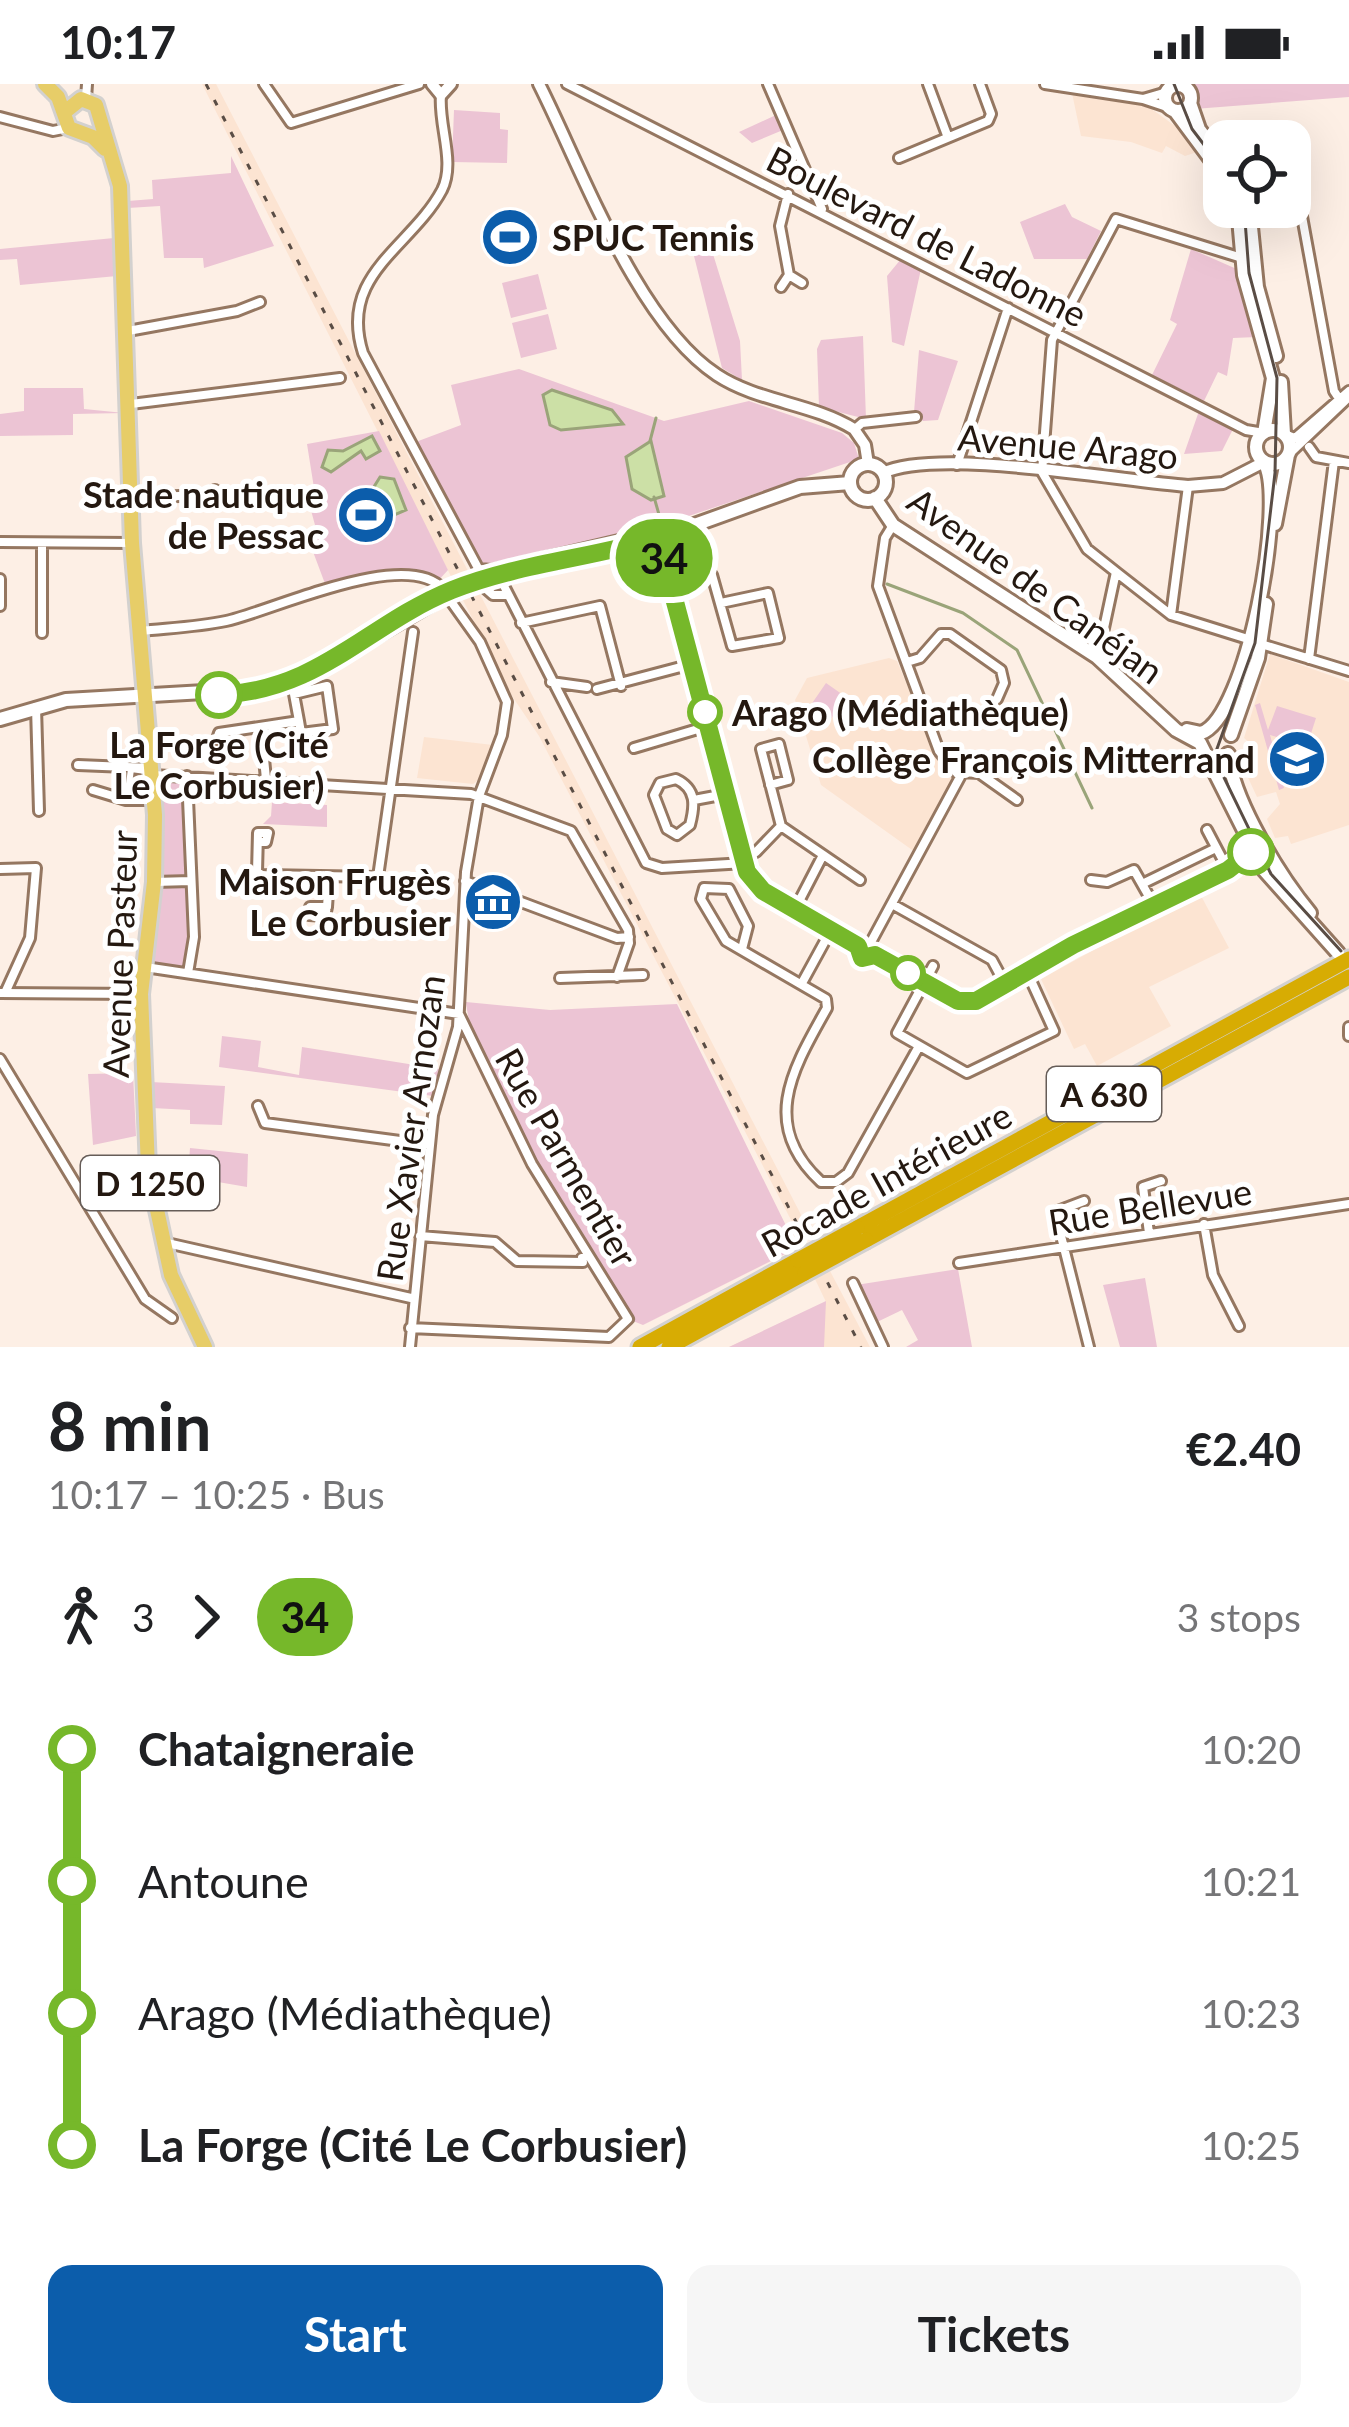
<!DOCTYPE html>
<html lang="en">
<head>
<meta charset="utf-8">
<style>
	:root { --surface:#fff; --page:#f6f6f6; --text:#202124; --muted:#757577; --accent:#0c5dab }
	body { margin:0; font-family:Lato,sans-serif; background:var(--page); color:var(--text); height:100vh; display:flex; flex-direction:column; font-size:45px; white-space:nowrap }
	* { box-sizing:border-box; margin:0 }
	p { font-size:39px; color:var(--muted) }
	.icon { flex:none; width:66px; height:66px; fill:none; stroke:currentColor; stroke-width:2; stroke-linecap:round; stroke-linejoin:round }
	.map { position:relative; height:1263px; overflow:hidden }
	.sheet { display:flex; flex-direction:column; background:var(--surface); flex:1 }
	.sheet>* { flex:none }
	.badge { padding:0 24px; border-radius:39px; font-size:42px; line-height:78px }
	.buttons { position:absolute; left:1203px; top:36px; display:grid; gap:24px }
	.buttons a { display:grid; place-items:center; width:108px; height:108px; border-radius:24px; background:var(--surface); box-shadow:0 12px 48px #0002; font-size:60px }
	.map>.badge { position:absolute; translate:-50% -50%; box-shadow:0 0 0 6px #fff }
	.legs { display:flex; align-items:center; gap:18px; height:132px; padding:0 48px; font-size:39px }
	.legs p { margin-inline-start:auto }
	.head { display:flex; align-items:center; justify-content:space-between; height:204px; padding:0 48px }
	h1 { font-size:66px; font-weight:700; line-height:90px }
	.button { display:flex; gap:24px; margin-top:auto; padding:24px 48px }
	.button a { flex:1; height:138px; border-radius:24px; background:var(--accent); color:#fff; font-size:48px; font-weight:700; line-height:138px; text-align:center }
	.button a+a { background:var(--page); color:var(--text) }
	ul { padding:0 48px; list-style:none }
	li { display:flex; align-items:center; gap:42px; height:132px; font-size:45px }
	li i { display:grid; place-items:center; width:18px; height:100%; margin:0 15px; background:currentColor }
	li i::after { content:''; width:30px; height:30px; margin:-15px; border:9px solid; border-radius:50%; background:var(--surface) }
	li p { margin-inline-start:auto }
	li:first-child i { background:linear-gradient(#0000 50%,currentColor 0) }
	li:last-child i { background:linear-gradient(currentColor 50%,#0000 0) }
	.status { display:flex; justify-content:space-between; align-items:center; height:84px; padding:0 60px; background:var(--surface); direction:ltr }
	.status svg { height:33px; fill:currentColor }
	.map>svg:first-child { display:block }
</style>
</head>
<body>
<div class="status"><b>10:17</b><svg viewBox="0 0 49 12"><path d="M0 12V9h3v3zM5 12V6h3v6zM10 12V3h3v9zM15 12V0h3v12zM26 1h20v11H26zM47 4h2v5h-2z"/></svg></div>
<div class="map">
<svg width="1349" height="1263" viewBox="0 0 1349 1263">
	<rect width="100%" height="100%" fill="#fdefe5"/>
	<path fill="#fce4d2" d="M202 0H216L812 1152 802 1157 539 652 510 609Z
		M1072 9 1146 21 1178 44 1197 68 1185 72 1166 62 1162 69 1131 58 1081 52Z
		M1270 570 1349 598V741L1291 760 1288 752 1275 754 1267 735 1280 720 1276 708 1257 713 1244 685 1251 660 1244 654Z
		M889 574 897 577 938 675 955 689 915 768 821 701 795 616 807 594Z
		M424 653 493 661 480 695 473 700 417 694Z
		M1199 808 1229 864 1149 903 1171 942 1097 982 1085 960 1074 965 1041 895Z
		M830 1187 870 1263H729L826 1218 815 1195Z"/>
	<path fill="#ecc4d4" d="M1189 0H1349V13L1194 25Z
		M454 26 500 29V45L508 46 507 79 452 78Z
		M776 31 783 46 752 59 739 48Z
		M231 72 274 162 204 184 203 174H164L160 122 128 124V117L153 115 152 96 231 89Z
		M1065 120 1072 133 1101 147 1087 175H1034L1020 138Z
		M114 154 117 192 20 201 17 175 0 176V165Z
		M708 154 740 257 742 296 722 284 691 160Z
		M1191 165 1239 186 1257 253 1233 254 1227 292 1218 288 1204 317 1152 291 1177 240 1170 236Z
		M901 175 921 185 904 262 892 258 887 192Z
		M538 190 547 225 511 234 502 199Z
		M548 230 557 265 521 274 512 239Z
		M863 252 866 335 819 323 817 265 821 256Z
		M919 266 958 277 938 336 923 337 914 328Z
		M519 285 664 337 749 317 842 349 854 359 859 375 644 447 484 482 413 359 461 341 451 301Z
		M24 304H83L84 325 124 329 73 330V351L0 352V330L24 327Z
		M1199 327 1233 345 1222 367 1184 370Z
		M379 347 448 486 437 498 390 493 327 505 306 449 315 441 309 419 299 420 297 409 314 404 307 360Z
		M826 599 846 613 826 642 806 628Z
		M1260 619 1268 646 1277 622 1316 634 1307 662 1270 651 1284 704 1279 706 1255 621Z
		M182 696 188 788 183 795H162L159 697Z
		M272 718 327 721V743L263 740 271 732Z
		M163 800 188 804 190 852 184 883 150 878Z
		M466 918 550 926 677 920 797 1164 643 1241 628 1235 624 1218C579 1149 473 996 466 918Z
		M222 952 261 957 258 983 299 991 302 963 440 985 433 1012 219 983Z
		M133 989 136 1052 93 1061 88 990Z
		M151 998 225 1002 222 1041 190 1040V1026L152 1024Z
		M190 1064 248 1070 247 1103 189 1093 188 1081 157 1086 189 1078Z
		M958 1185 972 1263H906L918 1256 902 1226 875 1239 856 1201Z
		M1145 1194 1157 1263H1120L1103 1201Z
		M826 1217 824 1263H729Z"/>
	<path fill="#cce0a6" stroke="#9aa479" stroke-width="3" d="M552 306 612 326 623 340 561 346 550 341 543 311Z
		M372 352 380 367 366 375 361 367 331 388 322 383 328 366 343 367Z
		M651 357 664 412 651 416 632 405 626 373Z
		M380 393 394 395 406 426 392 432 372 406Z"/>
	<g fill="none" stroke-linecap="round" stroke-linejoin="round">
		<path stroke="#9aa479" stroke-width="3" d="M650 357 656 334
			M654 413 662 441
			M887 500 963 529 1017 566 1092 724"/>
		<defs>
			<path id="pedestrian" d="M131 685 146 687 145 715H127Z"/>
			<path id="minor" d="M264 0 291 39 419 0
				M567 0 1246 346 1264 349
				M768 0 822 125
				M928 0 947 51
				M1045 0 1143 15
				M1167 8 1143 15 1170 24
				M441 11C438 41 456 78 442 106 411 164 338 190 363 269L478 484
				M86 15 87 0
				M0 33 53 47 68 44
				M899 74 988 37 991 30 980 0
				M1290 114 1299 116 1334 307 1342 319
				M789 191 802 199
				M781 203 789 191 780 142 788 110
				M128 247 237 227 260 218
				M131 320 340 294
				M855 345 862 339 916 333
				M1284 350 1295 354 1349 307
				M1309 363 1316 373 1349 379
				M1288 371 1349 313
				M957 381 1008 224
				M132 414 203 411 215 406
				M0 458 131 459
				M479 485 492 486 644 450 658 454 747 788 763 807 858 862
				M1116 488 1171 531 1251 556
				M0 495V522
				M671 502 712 491 732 562 779 554 768 509 721 519
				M485 504 493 511H507
				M505 504 646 779 662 784 745 779
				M1171 531 1188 402
				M521 539 600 522 621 602
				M141 547C169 544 198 543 226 537 272 527 406 463 443 505
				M42 549V459
				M1261 560 1349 587
				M1098 572 1116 488 1087 465 1042 388 1052 256 1116 135 1242 174
				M1309 575 1334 377
				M907 578 920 574 941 550H950L1001 586 1004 599 997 615
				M551 598 587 603
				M597 605 692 580
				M36 623 39 727
				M261 644 266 695
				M217 655 219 649 299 637 294 610 327 602 333 645 301 649 299 637
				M634 664 708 642
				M78 681 151 684
				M960 688 979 689 1017 716
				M153 691 471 710 571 747 628 846 629 859 617 893
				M187 692 194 853 188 889
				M676 695C697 705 695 722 690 741L677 751 667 745 654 711 660 699Z
				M770 701 788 696 779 660 761 665 781 742
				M93 706 126 716H153
				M694 716 726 710
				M1207 746 1228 786
				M258 758H266L268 749H258L257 788 262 791 378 793 413 548
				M743 774 756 768 781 742 860 796
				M0 785 36 784 30 854 5 909
				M1229 785 1256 766
				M1091 796 1107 798 1134 786 1155 823
				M465 797 617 854 629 853
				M154 798 191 797
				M1142 800 1216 764
				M892 820 992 876 1006 902
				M327 823 325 832 309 831 310 823H327L329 793
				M795 825 823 771
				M871 858 960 693 939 667 878 502 885 454 893 441
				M858 862 862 874 875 871
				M742 865 748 842 729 805 704 804 701 815 726 857 826 915 827 924C794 983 758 1040 821 1098H836L848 1089 918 964
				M875 871 958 917H976L1111 842 1258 776
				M933 882 897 949 967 989 1054 947 1028 890
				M145 883 459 930 532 1080 628 1235 609 1253 410 1244
				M560 894 643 891
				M802 899 831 846
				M0 909 139 910
				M1349 943V952
				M0 975 145 1215 172 1234
				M258 1022 265 1039 430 1061
				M1084 1117 1055 1128 1089 1263
				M1204 1140 1213 1191 1239 1242
				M1149 1149 1143 1103 1161 1097
				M420 1152 495 1158 517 1177 583 1178 582 1174
				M167 1159 411 1214
				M959 1179 1349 1120
				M853 1199 883 1263
				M410 1263 433 1031 458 943 466 788 479 712 502 651 507 618 480 558 450 516"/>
			<path id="tertiary" d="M432 0 441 11 451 0
				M539 0C581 83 637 239 717 291 758 318 812 319 854 345L865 361 868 380
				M883 389C938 363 1120 397 1188 402L1223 399 1264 378"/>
			<path id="secondary" d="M1165 14a13 13 0 1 1 26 0a13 13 0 1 1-26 0Z
				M1190 19 1199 45 1224 79
				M1175 27 1224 93
				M1238 123 1244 191 1273 294 1264 349
				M1249 123 1257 203 1276 272
				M1281 298 1284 350
				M1256 363a17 17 0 1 1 34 0a17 17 0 1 1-34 0Z
				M850 398a18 18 0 1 1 36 0a18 18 0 1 1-36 0Z
				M875 414 893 441 1097 573 1176 646 1200 659 1264 786 1338 869
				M1275 440 1288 371
				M0 635 66 616 274 604 322 584 458 504 664 452 800 403 850 399
				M1187 646 1201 649C1247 634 1287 415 1264 378
				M1231 651 1258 574 1266 520
				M1228 670C1233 717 1280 793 1310 829"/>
			<path id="primary" d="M45 0 58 13 69 44 93 53 105 65
				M66 27 81 15 96 21 120 102 132 459 155 731 154 798 141 910 148 1084 171 1191 205 1263"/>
			<path id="motorway" d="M857 1144 1349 875
				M866 1156 1349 893
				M640 1263 798 1176
				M669 1263 805 1189"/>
		</defs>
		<use href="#pedestrian" stroke="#957761" stroke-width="12"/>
		<use href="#minor" stroke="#957761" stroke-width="14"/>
		<use href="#tertiary" stroke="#957761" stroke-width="16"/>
		<use href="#secondary" stroke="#957761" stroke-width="18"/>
		<use href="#primary" stroke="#d3d1cf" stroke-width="20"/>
		<use href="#motorway" stroke="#d3d1cf" stroke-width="21"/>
		<use href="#pedestrian" stroke="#fff" stroke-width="6"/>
		<use href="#minor" stroke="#fff" stroke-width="8"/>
		<use href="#tertiary" stroke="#fff" stroke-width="10"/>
		<use href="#secondary" stroke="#fff" stroke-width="12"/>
		<use href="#primary" stroke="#e7cd68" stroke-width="14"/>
		<use href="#motorway" stroke="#d7ac03" stroke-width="15"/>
		<path stroke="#5a4d45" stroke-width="3" d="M1174 0 1192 45 1224 87
			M1244 123 1249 189 1277 294 1275 389 1255 559 1214 673 1271 790 1341 867"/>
		<path stroke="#5a4d45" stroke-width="3" stroke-dasharray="6 12" stroke-linecap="butt" d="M206 0 861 1263"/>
		<defs>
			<path id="minor-bridge" d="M478 491 485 504
				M443 505 450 516"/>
			<path id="motorway-bridge" d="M798 1176 857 1144
				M805 1189 866 1156"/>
		</defs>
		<use href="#minor-bridge" stroke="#957761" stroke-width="14" stroke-linecap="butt"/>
		<use href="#motorway-bridge" stroke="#d3d1cf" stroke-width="21" stroke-linecap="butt"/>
		<use href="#minor-bridge" stroke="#fff" stroke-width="8"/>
		<use href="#motorway-bridge" stroke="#d7ac03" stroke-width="15"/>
	</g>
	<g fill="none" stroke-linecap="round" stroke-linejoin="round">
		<defs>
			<path id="line-1" d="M219 611C321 606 366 541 452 506 517 480 591 474 658 454L747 788 763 807 858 862 862 874 875 871 958 917H976L1073 861 1228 786 1251 768"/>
		</defs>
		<use href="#line-1" stroke="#fff" stroke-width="27"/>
		<use href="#line-1" stroke="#76b82a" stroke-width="18"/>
	</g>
	<defs>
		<symbol id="stadium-disc" viewBox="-11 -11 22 22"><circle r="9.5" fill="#0c5dab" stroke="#fff"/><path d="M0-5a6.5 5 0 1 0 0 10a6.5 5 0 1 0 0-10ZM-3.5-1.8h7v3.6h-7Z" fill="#fff"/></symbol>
		<symbol id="school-disc" viewBox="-11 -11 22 22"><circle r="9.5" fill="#0c5dab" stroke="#fff"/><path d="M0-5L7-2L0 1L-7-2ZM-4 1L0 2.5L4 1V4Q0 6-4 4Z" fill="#fff"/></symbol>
		<symbol id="museum-disc" viewBox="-11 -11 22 22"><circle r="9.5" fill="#0c5dab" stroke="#fff"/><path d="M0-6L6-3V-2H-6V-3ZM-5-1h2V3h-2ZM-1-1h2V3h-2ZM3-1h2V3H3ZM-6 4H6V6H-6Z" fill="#fff"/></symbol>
	</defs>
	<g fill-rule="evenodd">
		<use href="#stadium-disc" x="477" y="120" width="66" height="66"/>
		<use href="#stadium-disc" x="333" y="398" width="66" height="66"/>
		<use href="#school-disc" x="1264" y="642" width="66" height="66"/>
		<use href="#museum-disc" x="460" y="785" width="66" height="66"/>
	</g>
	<g fill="#fff" stroke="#76b82a" stroke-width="6">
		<circle cx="219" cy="611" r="21"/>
		<circle cx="705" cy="628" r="15"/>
		<circle cx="1251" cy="768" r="21"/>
		<circle cx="908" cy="889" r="15"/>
	</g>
	<g text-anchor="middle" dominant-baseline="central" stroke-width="10" stroke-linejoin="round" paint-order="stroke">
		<g fill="#fff" stroke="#665d58" stroke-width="3">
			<rect x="1047" y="983" width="114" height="54" rx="9"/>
			<rect x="81" y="1072" width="138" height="54" rx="9"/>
		</g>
		<g font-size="33" font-weight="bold" fill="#241810">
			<text x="1104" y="1010">A 630</text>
			<text x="150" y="1099">D 1250</text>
		</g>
		<g font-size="36" fill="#241810" stroke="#fff">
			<text transform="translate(927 152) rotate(27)">Boulevard de Ladonne</text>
			<text transform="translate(1068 362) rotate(5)">Avenue Arago</text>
			<text transform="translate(1036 501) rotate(36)">Avenue de Canéjan</text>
			<text transform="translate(119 870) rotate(-88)">Avenue Pasteur</text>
			<text transform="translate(410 1044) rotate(-82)">Rue Xavier Arnozan</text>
			<text transform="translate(567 1073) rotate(60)">Rue Parmentier</text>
			<text transform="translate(886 1095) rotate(-29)">Rocade Intérieure</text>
			<text transform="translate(1150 1122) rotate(-9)">Rue Bellevue</text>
		</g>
		<g font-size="36" font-weight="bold" fill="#241810" stroke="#fff" text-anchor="end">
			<text x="552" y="153" text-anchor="start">SPUC Tennis</text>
			<text x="324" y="410">Stade nautique<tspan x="324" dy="41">de Pessac</tspan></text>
			<text x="1255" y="675">Collège François Mitterrand</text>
			<text x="451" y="797">Maison Frugès<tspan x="451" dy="41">Le Corbusier</tspan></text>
		</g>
		<g font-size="36" font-weight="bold" fill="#241810" stroke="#fff" text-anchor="start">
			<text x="732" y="628">Arago (Médiathèque)</text>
			<text x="219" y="660" text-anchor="middle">La Forge (Cité<tspan x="219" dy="41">Le Corbusier)</tspan></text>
		</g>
	</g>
</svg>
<div class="buttons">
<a><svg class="icon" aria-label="locate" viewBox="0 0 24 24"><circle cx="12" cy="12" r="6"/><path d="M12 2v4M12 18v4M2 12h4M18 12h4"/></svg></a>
</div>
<b class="badge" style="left:664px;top:474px;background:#76b82a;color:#111">34</b>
</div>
<section class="sheet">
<div class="head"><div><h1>8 min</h1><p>10:17 – 10:25 · Bus</p></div><b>€2.40</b></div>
<div class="legs"><svg class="icon" aria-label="walk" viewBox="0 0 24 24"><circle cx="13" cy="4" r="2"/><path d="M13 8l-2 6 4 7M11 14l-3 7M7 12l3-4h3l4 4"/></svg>3<svg class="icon" aria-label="forward" viewBox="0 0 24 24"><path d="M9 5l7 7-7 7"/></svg><b class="badge" style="background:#76b82a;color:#111">34</b><p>3 stops</p></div>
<ul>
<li><i style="color:#76b82a"></i><b>Chataigneraie</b><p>10:20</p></li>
<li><i style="color:#76b82a"></i><span>Antoune</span><p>10:21</p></li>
<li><i style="color:#76b82a"></i><span>Arago (Médiathèque)</span><p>10:23</p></li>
<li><i style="color:#76b82a"></i><b>La Forge (Cité Le Corbusier)</b><p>10:25</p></li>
</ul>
<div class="button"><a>Start</a><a>Tickets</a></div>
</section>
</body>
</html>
